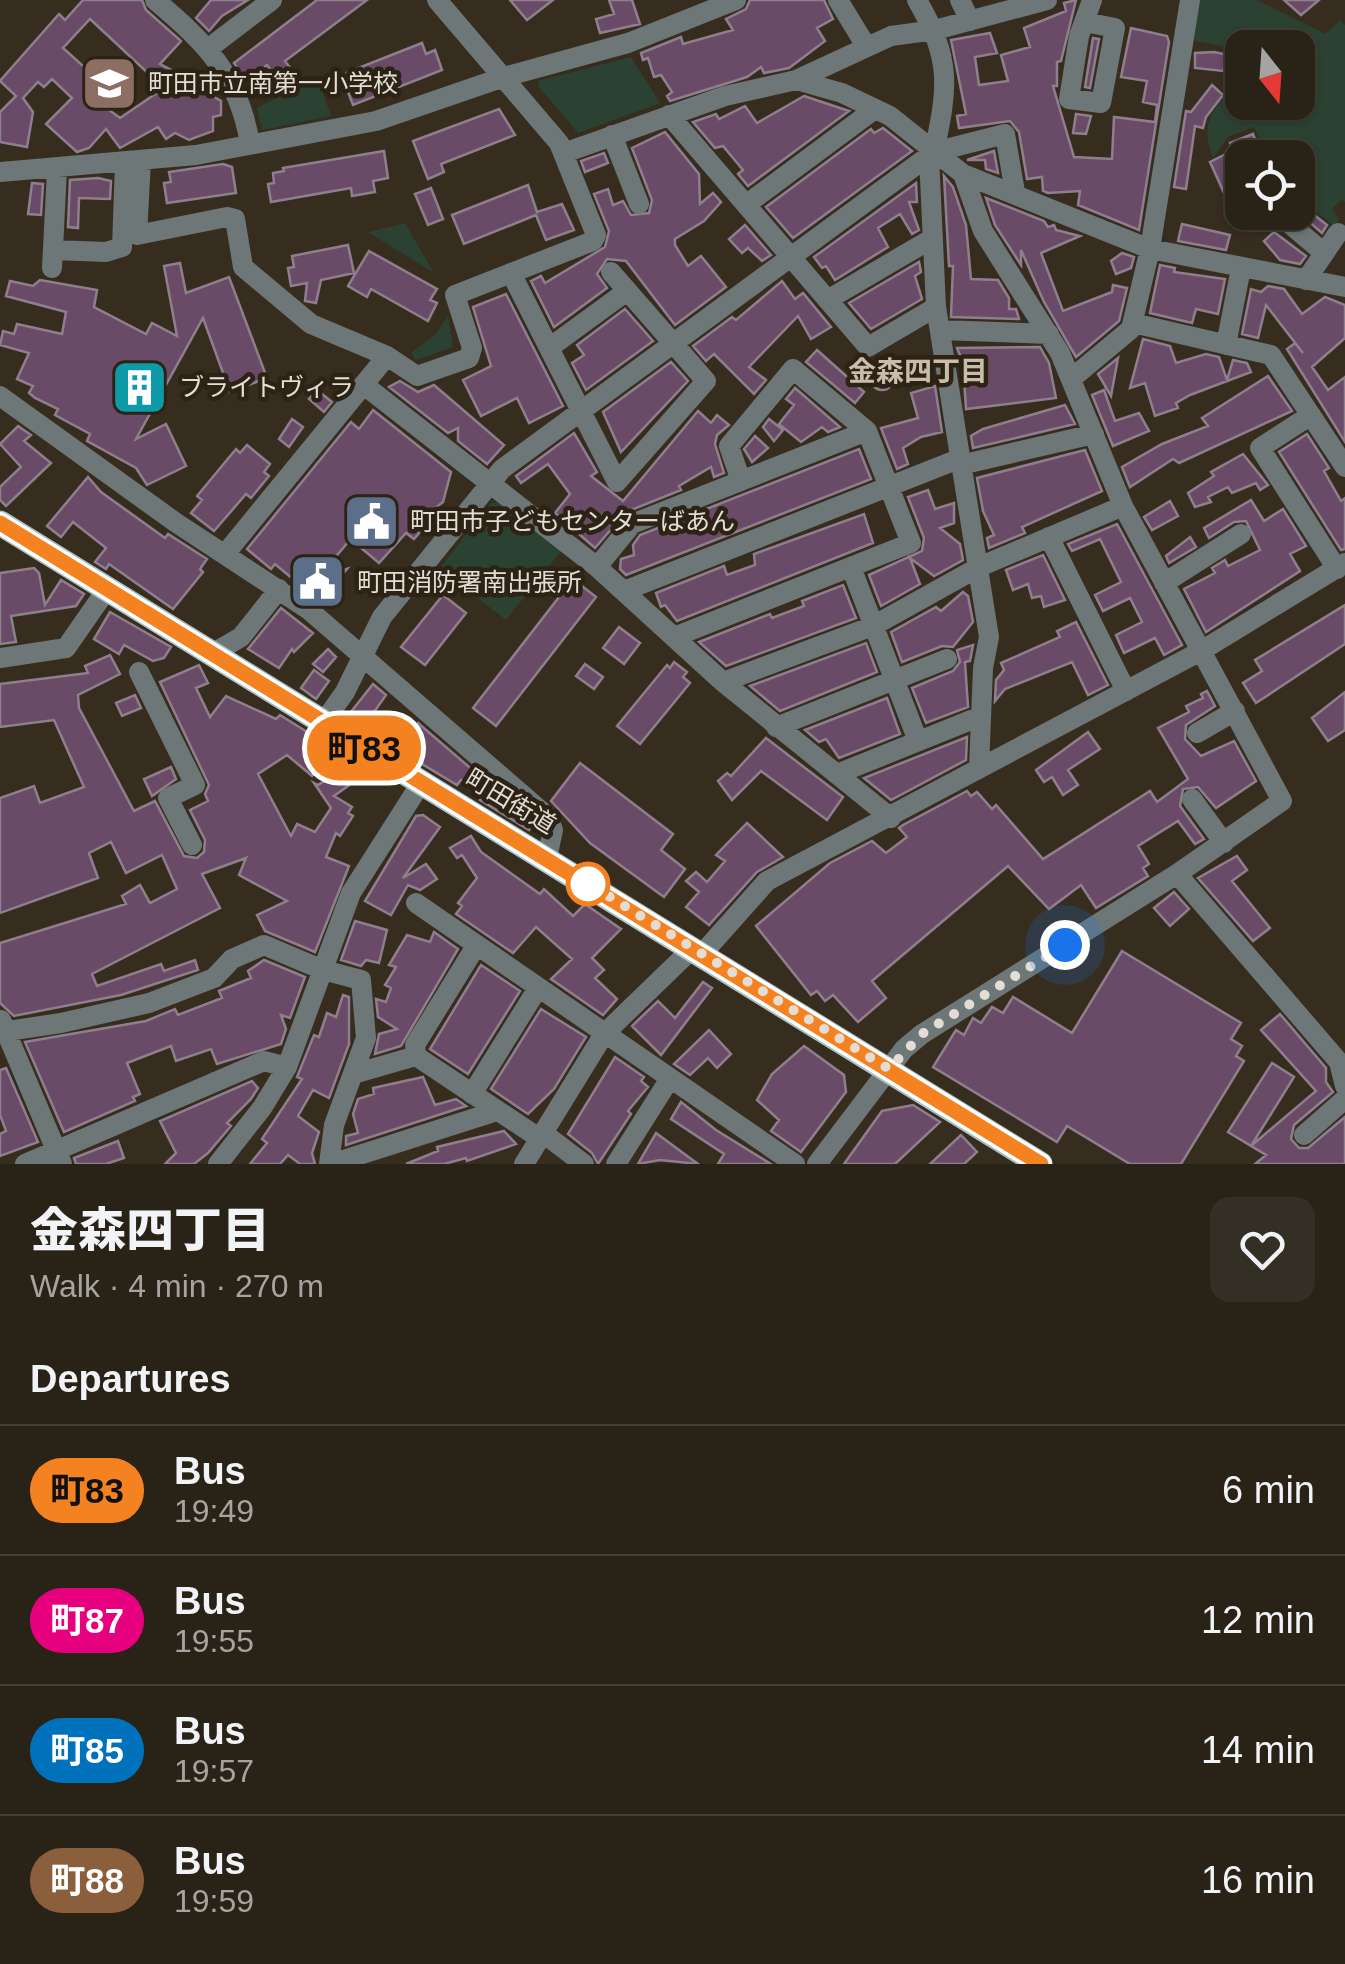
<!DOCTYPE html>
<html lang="en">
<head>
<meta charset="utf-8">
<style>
	:root { --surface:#282217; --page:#342f24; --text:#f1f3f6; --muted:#a5a4a1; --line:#443f36 }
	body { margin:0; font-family:Arial,"Noto Sans JP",sans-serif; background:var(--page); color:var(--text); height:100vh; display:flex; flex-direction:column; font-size:38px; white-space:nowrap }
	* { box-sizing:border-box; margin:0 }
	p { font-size:32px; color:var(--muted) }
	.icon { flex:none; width:55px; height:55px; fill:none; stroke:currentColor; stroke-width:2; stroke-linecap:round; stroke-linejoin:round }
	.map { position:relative; height:1164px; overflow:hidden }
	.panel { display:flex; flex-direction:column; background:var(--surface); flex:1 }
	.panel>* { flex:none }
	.badge { padding:0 20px; border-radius:32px; font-size:35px; line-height:65px }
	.needle { width:65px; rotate:163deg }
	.buttons { position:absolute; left:1225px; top:30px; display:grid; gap:20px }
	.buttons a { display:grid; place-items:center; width:90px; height:90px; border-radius:20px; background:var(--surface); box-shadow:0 2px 8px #0004,0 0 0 2px var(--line); font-size:50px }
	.you { position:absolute; width:50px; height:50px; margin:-25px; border:8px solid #fff; border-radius:50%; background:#1a73e8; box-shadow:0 0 0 15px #1a73e833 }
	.map>.badge { position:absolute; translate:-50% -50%; box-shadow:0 0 0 5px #fff }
	h2 { padding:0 30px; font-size:38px; line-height:90px }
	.round { display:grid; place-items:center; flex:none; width:105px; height:105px; border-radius:20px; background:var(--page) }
	.head { display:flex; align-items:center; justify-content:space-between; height:170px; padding:0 30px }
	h1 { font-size:48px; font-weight:800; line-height:75px }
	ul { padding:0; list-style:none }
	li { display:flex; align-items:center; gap:30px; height:130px; padding:0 30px; border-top:2px solid var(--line) }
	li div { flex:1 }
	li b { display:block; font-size:38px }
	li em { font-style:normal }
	li .badge { min-width:110px; font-weight:700; text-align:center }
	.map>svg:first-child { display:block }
</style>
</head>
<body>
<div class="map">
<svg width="1345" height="1164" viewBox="0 0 1345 1164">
	<rect width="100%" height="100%" fill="#362d1f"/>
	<path fill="#2b4232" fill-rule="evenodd" d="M1193 0H1257L1325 34 1340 20 1345 25V202L1342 199 1332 208 1339 219 1334 226 1298 197V158L1269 157 1254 127 1228 137 1213 158C1202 127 1207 117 1229 91L1223 84 1241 65 1230 54 1231 48 1187 39ZM1242 48H1298V102H1242Z
		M631 57 660 103 578 133 539 87 538 81Z
		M317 77 331 116 262 130 257 108Z
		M405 223 434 273 368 232Z
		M448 315 453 347 416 360 411 353 435 335Z
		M502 501 563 549 506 620 440 568 491 503Z"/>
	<path fill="#694a67" stroke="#8f7f8d" stroke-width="2.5" fill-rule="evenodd" d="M83 0H142L146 10 181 41 160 64 183 76 192 71 205 79 209 94 221 101V115L213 117V131L189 140 175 133 166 139 158 127 120 148 106 129 89 148 77 152 46 124 72 98 52 79 44 87 38 82 23 98 33 112 27 147 0 142V112L16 96 0 81 59 14 65 20ZM90 19 164 88 120 118 90 96 103 84 63 48Z
		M211 0H248L222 16 209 31 196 18Z
		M317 0H367L285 61 291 69 277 79 267 65 246 80 234 63Z
		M510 0H553L527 20Z
		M609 0H632L640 24 600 33 596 19 614 14Z
		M750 0H824L833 19 817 28 825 41 789 68 764 73 761 67 747 77 670 101 667 96 672 92 661 75 654 77 648 58 643 60 641 53 681 37 683 44 733 30 726 19 746 9Z
		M1076 0 1061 61 1057 62V86H1053L1074 157 1112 159 1114 117 1155 122 1157 105 1143 102 1147 81 1121 77 1131 28 1167 36 1169 42 1139 230 1078 205 1080 191 1048 193 1043 191 1042 177 1027 179 1019 132 1010 121 959 128 957 116 966 114 951 40 990 33 997 53 975 57 979 85 1008 81 1001 55 1030 47 1024 28 1066 11 1064 3Z
		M1284 0H1319L1301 15Z
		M1093 38 1099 39 1090 88 1085 87Z
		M422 43 426 54 435 50 442 70 353 105 342 77 348 72Z
		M1214 52 1228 55 1223 71 1195 68V53Z
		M1212 85 1223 95 1206 117 1203 128 1195 126 1186 189 1174 187 1186 111 1191 112Z
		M804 96 849 111 748 186 738 174 743 170 723 146 715 148 693 122 716 114 719 119 745 106 757 123Z
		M499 109 515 135 441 164 444 172 428 179 413 141Z
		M1076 114 1091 116 1086 134 1073 133Z
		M883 128 912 151 793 238 766 207 871 129 874 133Z
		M665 132 699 174 700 204 713 193 721 202 704 221 675 239V245L688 266 701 256 726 287 675 325 626 261 607 259 597 274 607 288 554 327 531 281 541 276 545 283 605 247 609 231 594 194 608 189 613 205 623 201 631 215 649 213 652 200 632 148Z
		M1253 134 1262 158H1236L1230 143Z
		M384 151 388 178 373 181 375 192 352 196 351 188 271 202 268 184 274 183 273 173 284 171 283 168Z
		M994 151 998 173 986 169 985 160H967Z
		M604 153 608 163 585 172 581 161Z
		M1228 153 1242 187 1236 190 1241 198 1229 204 1210 162Z
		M223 164 232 167 236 193 167 203 164 183 171 182 169 172Z
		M944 176 953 187 966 225 971 279 998 280 1009 298V309H1016L1019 319 951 317 953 266H949Z
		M98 178 111 181 110 199 79 198 78 228 68 227 70 180Z
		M32 183 43 184 41 215 28 214Z
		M916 183 917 202H909L919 230 912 234 900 214 878 228 888 247 835 280 826 266 822 268 814 257Z
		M528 185 537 212 562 204 574 230 546 240 536 215 464 244 452 215Z
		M431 188 443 219 428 225 415 194Z
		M986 198 1044 221 1048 227 1054 225 1056 230 1080 236 1041 253 1063 311 1112 292 1113 285 1127 288 1119 321 1076 357 1044 302 1021 250V265L995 225Z
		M1298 202 1327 225 1322 233 1298 212Z
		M1182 224 1230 235 1226 250 1178 241Z
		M745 225 771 255 762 261 748 248 742 253 729 239Z
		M1274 232 1306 256 1300 264 1280 260 1264 241Z
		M348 245 354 273 321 280 316 303 305 301 307 283 291 286 288 268 294 267 292 256Z
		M369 251 437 289 430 300 437 303 428 321 371 289 367 297 348 286Z
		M1122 253 1134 257 1131 268 1116 274 1111 261Z
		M919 262 921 272 915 276 922 299 871 329 849 303Z
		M180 263 186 293 229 277 267 378 230 392 203 318 136 439 166 424 186 466 147 485 136 468 87 441 90 434 55 415 58 409 35 398 29 393 33 386 17 379 29 353 0 345 3 331 14 334 17 324 62 334 66 312 6 296 10 281 33 286 40 280 97 290 94 307 146 334 152 323 177 336 164 266Z
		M1160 265 1175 268 1174 272 1225 279 1218 314 1196 309 1192 323 1150 313Z
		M782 281 795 299 803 293 831 327 811 339 798 316 749 367 766 380 754 394 714 354 706 361 693 346 732 317 736 320Z
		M1268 286 1284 289 1302 314 1325 297 1345 305V338L1312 367 1328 390 1345 377V442L1287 349 1295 343 1303 353 1266 305 1258 338 1242 334 1251 289 1261 292Z
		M506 294 563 406 529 423 517 398 481 416 463 380 491 366 473 307Z
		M625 309 653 341 586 390 572 363 584 355 577 345Z
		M1143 339 1170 346 1176 363 1206 354 1219 357 1227 380 1233 360 1247 363 1251 372 1190 395 1176 403 1178 408 1155 416 1145 383 1130 388Z
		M1040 347 1049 363 1056 398 966 409 963 363 957 348Z
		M817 350 864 392 855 403 806 362Z
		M1118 358 1111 396 1098 374Z
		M671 362 688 381 621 452 603 412Z
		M871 379a11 11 0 1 1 22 0a11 11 0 1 1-22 0Z
		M1268 376 1292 411 1179 463 1173 459 1130 487 1122 467 1162 444 1208 426 1202 418Z
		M400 381 418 392 434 385 504 445 487 464 458 441V428L448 433 389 387Z
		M935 386 942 432 921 437 903 448 908 464 897 469 881 428 918 418 911 393Z
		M795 388 840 427 828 432 822 427 801 442 779 424 794 405 786 399Z
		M317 390 332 402 324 412 309 399Z
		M1104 390 1115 421 1139 413 1149 431 1113 446 1092 395Z
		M1065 405 1075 424 973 448 971 436 983 429Z
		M373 410 451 472 443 502 421 519 427 524 414 539 406 533 379 563 347 536 349 541 317 579 347 569 319 601 275 564 271 569 247 549 351 422 359 429Z
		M698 411 711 423 717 415 729 425 717 435 715 444 724 473 714 477 711 467 679 486 681 490 626 512 595 548 555 513 570 494 548 464 521 483 516 476 574 433 597 472 591 476 623 501Z
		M292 419 303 427 289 447 279 439Z
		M769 419 783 430 774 441 763 427Z
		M18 426 31 435 24 441 51 463 6 506 0 500V487L21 467 0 444Z
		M1307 434 1329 468 1324 471 1341 501 1345 498V549L1341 550 1279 452Z
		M755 436 768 448 752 462 744 449Z
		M247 445 270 464 264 472 269 476 251 498 246 494 214 531 191 513 202 500 197 496 236 449 240 453Z
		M859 449 871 479 626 575 620 569 621 559 634 555 633 545 640 535Z
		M1085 450 1102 491 1022 527 1025 533 989 548 987 538 994 535 983 511 977 478Z
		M1243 454 1268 485 1260 490 1256 483 1232 493 1228 487 1208 497 1211 502 1195 507 1188 493 1214 476 1211 472Z
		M88 477 101 492 165 538 168 534 207 559 200 569 203 572 173 609 109 564 106 569 95 562 106 548 73 522 61 537 47 526Z
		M928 490 935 509 954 503V523L940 528 960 544 963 560 934 576 910 558 920 584 881 606 869 575 922 551 924 538 908 497Z
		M1251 500 1264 521 1283 509 1306 546 1290 554 1300 571 1206 632 1184 589 1215 573 1212 568 1225 560 1228 566 1260 550 1246 521 1234 522 1209 538 1204 528Z
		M1170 501 1178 516 1152 530 1144 517Z
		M864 514 873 543 677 621 665 605 661 607 656 593 724 566 727 575 755 565 754 554Z
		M1117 524 1182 645 1164 655 1155 638 1124 653 1116 635 1142 622 1130 598 1103 611 1095 595 1121 582 1100 539 1072 551 1068 544Z
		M1190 537 1196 547 1169 563 1166 556Z
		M1043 555 1065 600 1044 607 1041 596 1032 598 1028 584 1013 590 1006 570Z
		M34 568 39 573 45 605 61 580 84 594 76 606 11 616 16 642 0 644V573Z
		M573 579 596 597 496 726 473 708Z
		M843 585 856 618 726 666 699 642 770 614 772 618 804 606 802 601Z
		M963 592 968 596 973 622 953 647 942 646 902 662 891 632 936 607 941 611Z
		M443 595 466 613 425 665 401 647Z
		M1345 605V644L1256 703 1243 683 1262 671 1255 660Z
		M281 608 313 633 294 652 292 649 279 668 248 649Z
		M110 612 171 647 164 658 153 661 124 645 119 654 94 639Z
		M1076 622 1108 685 1088 695 1072 662 1005 689 995 701 996 680 1004 670 1001 663 1060 637 1057 631Z
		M619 627 640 643 624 664 603 648Z
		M866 643 877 672 780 711 750 686Z
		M973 645 970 661 965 662 968 707 926 723 912 688 953 671 960 662 957 650Z
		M328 649 336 657 323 672 313 664Z
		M110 655 120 674 78 695 79 708 134 811 155 801 184 856 197 858 204 852 205 840 190 810 208 801 205 794 209 785 160 682 199 665 208 683 196 688 210 717 226 696 276 719 280 715 315 737 330 753 312 776 287 755 258 774 291 836 297 824 315 832 331 808 314 783 318 785 345 767 355 781 334 796 352 807 348 813 353 816 340 836 336 833 326 857 349 866 315 952 265 931 257 915 287 901 239 875 246 858 202 874 220 908 92 974 97 986 161 964 164 971 195 960 198 970 121 995 14 1016 0 1003V943L126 904 122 896 140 885 150 903 177 889 162 855 126 873 111 842 89 853 98 878 0 913V798L34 786 40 803 84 787 54 720 0 727V684L88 673 85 666Z
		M674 662 687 672 683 677 690 683 640 744 617 726 667 665 670 668Z
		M585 664 603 677 594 689 576 676Z
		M314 670 329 681 316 699 301 688Z
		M373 684 386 695 365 725 350 713Z
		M1207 691 1215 706 1186 725 1185 739 1201 756 1234 741 1256 781 1216 808 1198 787 1183 789 1180 806 1204 839 1195 844 1178 821 1138 846 1149 864 1143 868 1148 876 1096 908 1081 885 1049 909 1008 866 872 981 886 998 858 1022 833 995 825 1001 817 991 811 995 756 926 830 863 872 841 886 853 907 837 899 828 903 825 967 791 971 796 977 792 992 809 996 805 1043 859 1150 791 1157 802 1188 779 1158 728 1189 712 1186 706 1203 698 1201 694Z
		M1345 692V730L1328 741 1312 718Z
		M135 695 141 708 122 716 116 703Z
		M887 698 900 734 839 758 826 739 819 742 805 730Z
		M418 723 533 822 529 830 480 800 483 793 461 780 457 785 412 758 397 743Z
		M1088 732 1100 749 1068 770 1078 785 1063 795 1052 777 1044 782 1036 770Z
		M967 737 966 760 891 800 864 778Z
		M766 738 843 797 827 820 761 771 732 800 718 781 727 773 731 776Z
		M580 763 673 834 661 850 685 869 664 897 590 843 551 801Z
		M171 767 176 779 152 796 144 779Z
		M423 815 440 827 403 878 426 864 437 879 420 890 408 885 391 915 365 901 416 816Z
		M747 823 783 857 757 872 709 925 686 907 699 892 686 881 696 872 707 882 725 861 716 855Z
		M471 836 481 852 540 894 544 889 573 916 585 904 621 929 592 958 604 970 595 978 617 999 603 1015 551 979 572 959 536 927 513 953 456 914 462 906 458 903 477 878 462 855 457 858 450 848Z
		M1237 856 1247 870 1232 881 1270 928 1253 941 1198 878Z
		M1174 892 1189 909 1170 926 1154 908Z
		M355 921 387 930 379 963 366 960 361 966 341 960Z
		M434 932 458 949 401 1046 375 1054 379 1034 397 1029 378 1017 376 999 386 1002 391 988 385 985 396 967 389 965 407 935 430 942Z
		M1122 951 1241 1023 1231 1039 1242 1046 1236 1056 1244 1061 1181 1164H1130L1067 1126 1057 1142 933 1067 956 1030 964 1035 973 1018 981 1023 992 1007 1003 1013 1013 997 1072 1033Z
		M264 960 305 977 290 1018 281 1015 286 1029 281 1044 217 1064 211 1049 176 1061 171 1046 127 1063 140 1094 133 1097 135 1101 64 1132 25 1042 146 1021 175 1009 178 1015 222 998 219 991 251 978 248 971Z
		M481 965 520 991 468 1074 430 1049Z
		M703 982 712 988 661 1055 632 1026 658 1001 675 1018Z
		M343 995 349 997V1044L329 1098 313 1090 298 1116 319 1132 312 1153 315 1164H300L288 1155 280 1164H250L267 1143 262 1139 302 1079 297 1077 314 1035 319 1037 327 1013 336 1017Z
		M541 1009 586 1037 554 1089 528 1114 491 1089Z
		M1280 1014 1326 1068V1082L1333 1092 1294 1125 1291 1139 1299 1148H1308L1345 1117V1164H1255L1266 1155 1228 1132 1272 1063 1294 1077 1251 1146 1316 1091 1261 1030Z
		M709 1030 731 1054 717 1068 708 1058 690 1075 674 1064Z
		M804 1046 844 1075 846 1092 801 1152 771 1131 779 1120 757 1100 772 1074Z
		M615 1057 644 1077 641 1081 648 1087 628 1111 631 1114 598 1164 592 1153 568 1134Z
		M6 1068 38 1142 0 1156V1134L6 1131 0 1115V1070Z
		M423 1077 435 1105 456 1099 466 1106 346 1145V1136L358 1133 353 1114 358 1099 374 1094 373 1088Z
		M252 1081 258 1088 251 1099 227 1123 231 1126 208 1153 194 1164H165L176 1153 160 1121Z
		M681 1102 716 1130 771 1164H718L724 1154 671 1119Z
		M913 1105 940 1122 895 1164H844L882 1111Z
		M504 1131 516 1144 467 1161 466 1158 444 1164H406L438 1151 437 1147Z
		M656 1133 698 1164 660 1160 638 1164Z
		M961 1135 977 1152 964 1164H930Z
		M118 1141 124 1158 106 1164H76L74 1158Z"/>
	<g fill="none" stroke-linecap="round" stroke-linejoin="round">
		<path stroke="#6d7777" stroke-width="20" d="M155 0C206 43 239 76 250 144
			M838 0 866 46
			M917 0C952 60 948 87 934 152
			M960 0 970 21
			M1085 22 1115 28 1101 103 1069 99 1079 36 1092 0
			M209 48 272 0
			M796 80 891 36 935 30 1047 0
			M669 115 868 347 936 307
			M612 135 639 204
			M564 153 725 96 796 80 842 93 890 116 963 174 1150 249 1345 287
			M929 156 936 307 989 637 983 668 979 769
			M141 161 137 235 227 217 235 219 243 267 311 324 387 356 417 376 469 358 472 348 455 295 593 241 596 235 559 143 437 0
			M0 172 196 155 376 121 504 77 628 43 736 0
			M747 204 875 109
			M1276 212 1324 253
			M53 250 106 252 122 247 125 163
			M52 268 57 170
			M511 273 617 482 706 381 611 272
			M1306 280 1338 233
			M829 299 931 239
			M1133 323 1271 355 1345 467
			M940 330 1049 334
			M1226 345 1241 268
			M549 348 627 291
			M1071 379 1131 329 1150 249 1190 0
			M364 385 597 567 723 682 891 818
			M0 396 175 522 309 610 547 816 553 830 547 858
			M1311 415 1260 448 1337 569
			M741 481 729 446 793 369 867 431
			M1049 537 1126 691
			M225 554 387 356
			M597 567 632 524 867 431 911 543 674 637
			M851 567 918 741
			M1164 583 1241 534
			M624 591 951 462 969 463 1094 434
			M212 654 241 637 279 589
			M0 658 66 648 107 589
			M139 672 195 785 168 798 192 845
			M723 682 873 626 979 567 1123 506
			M323 723 345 692 382 617 502 469 934 152 1005 134 1015 192
			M776 727 947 659
			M1197 733 1235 711
			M837 774 981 716
			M1192 799 1224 843
			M1177 874 1339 1062 1345 1086
			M416 903 795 1164
			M702 954 767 881 1201 651 1345 563
			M1 1020 62 1164
			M0 1032 61 1023 149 1003 214 978 232 959 264 945 323 970 361 980 366 1038 334 1125 329 1164
			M416 1056 415 1045 476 946
			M357 1073 416 1056 539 1138
			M472 1094 538 988
			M543 1133 584 1164
			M1304 1135 1345 1099
			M25 1164 264 1061 287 1067
			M218 1164 262 1108 287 1067 351 893 421 783
			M331 1164 497 1111
			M524 1164 604 1034 693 948
			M616 1164 669 1080
			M817 1164 904 1049 922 1034 1177 874 1282 801 1123 506 1060 353 983 231 963 174"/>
		<path stroke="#aabfc0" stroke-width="25" d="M0 523 1040 1164"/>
	</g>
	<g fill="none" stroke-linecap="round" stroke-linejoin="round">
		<defs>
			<path id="line" d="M0 523 1041 1164"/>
		</defs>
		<use href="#line" stroke="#fff" stroke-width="22"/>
		<use href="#line" stroke="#f58220" stroke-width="15"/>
		<path stroke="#e3ddd5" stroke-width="10" stroke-dasharray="0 18" d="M588 884 576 876 889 1069 922 1034 1065 945"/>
	</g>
	<defs>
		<symbol id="school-square" viewBox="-11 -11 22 22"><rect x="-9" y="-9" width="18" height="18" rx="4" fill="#8d6e63" stroke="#2c2315"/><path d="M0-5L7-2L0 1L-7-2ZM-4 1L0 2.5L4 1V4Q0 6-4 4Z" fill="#fff"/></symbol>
		<symbol id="building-square" viewBox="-11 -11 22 22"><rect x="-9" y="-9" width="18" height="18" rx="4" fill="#0f9aa8" stroke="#2c2315"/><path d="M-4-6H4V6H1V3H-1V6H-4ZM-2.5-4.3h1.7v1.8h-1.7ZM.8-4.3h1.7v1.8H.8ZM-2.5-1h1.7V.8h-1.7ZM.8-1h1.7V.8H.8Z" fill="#fff"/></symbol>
		<symbol id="civic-square" viewBox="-11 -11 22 22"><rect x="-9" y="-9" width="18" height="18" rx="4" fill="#5c6f8a" stroke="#2c2315"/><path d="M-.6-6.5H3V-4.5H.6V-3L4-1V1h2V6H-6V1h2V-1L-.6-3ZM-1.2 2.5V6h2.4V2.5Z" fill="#fff"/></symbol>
	</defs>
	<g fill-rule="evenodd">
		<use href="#school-square" x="78" y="52" width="63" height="63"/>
		<use href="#building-square" x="108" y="356" width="63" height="63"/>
		<use href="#civic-square" x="340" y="490" width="63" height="63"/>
		<use href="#civic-square" x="286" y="550" width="63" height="63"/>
	</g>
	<circle fill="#fff" stroke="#f58220" stroke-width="5" cx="588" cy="884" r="20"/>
	<g text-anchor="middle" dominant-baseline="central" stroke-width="9" stroke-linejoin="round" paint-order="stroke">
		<g font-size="25" fill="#e3ddd5" stroke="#2c2315" text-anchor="start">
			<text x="148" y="83">町田市立南第一小学校</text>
			<text x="179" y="387">ブライトヴィラ</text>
			<text x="410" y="521">町田市子どもセンターばあん</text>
			<text x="357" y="582">町田消防署南出張所</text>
		</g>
		<g font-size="25" fill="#e3ddd5" stroke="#2c2315">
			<text transform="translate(511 801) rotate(31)">町田街道</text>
		</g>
		<g font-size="28" font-weight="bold" fill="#c8bdab" stroke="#2c2315">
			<text x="918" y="371">金森四丁目</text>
		</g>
	</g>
</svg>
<div class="buttons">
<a><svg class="needle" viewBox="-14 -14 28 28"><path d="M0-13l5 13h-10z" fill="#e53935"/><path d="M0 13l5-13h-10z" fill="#a5a4a1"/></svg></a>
<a><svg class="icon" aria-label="locate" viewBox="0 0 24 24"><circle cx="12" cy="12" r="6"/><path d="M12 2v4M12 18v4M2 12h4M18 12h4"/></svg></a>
</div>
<div class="you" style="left:1065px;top:945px"></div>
<b class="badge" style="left:364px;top:748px;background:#f58220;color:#111">町83</b>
</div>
<section class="panel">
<div class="head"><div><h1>金森四丁目</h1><p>Walk · 4 min · 270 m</p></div><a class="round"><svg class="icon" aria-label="heart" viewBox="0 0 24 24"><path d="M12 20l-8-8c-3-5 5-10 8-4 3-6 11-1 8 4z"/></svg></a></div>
<h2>Departures</h2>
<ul>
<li><span class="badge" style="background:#f58220;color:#111">町83</span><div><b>Bus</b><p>19:49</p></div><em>6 min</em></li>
<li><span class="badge" style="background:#e6007e;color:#fff">町87</span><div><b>Bus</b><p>19:55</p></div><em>12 min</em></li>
<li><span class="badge" style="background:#0072bc;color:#fff">町85</span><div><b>Bus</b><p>19:57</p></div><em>14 min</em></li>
<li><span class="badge" style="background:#8b5e3c;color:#fff">町88</span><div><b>Bus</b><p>19:59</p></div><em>16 min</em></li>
</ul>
</section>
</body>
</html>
